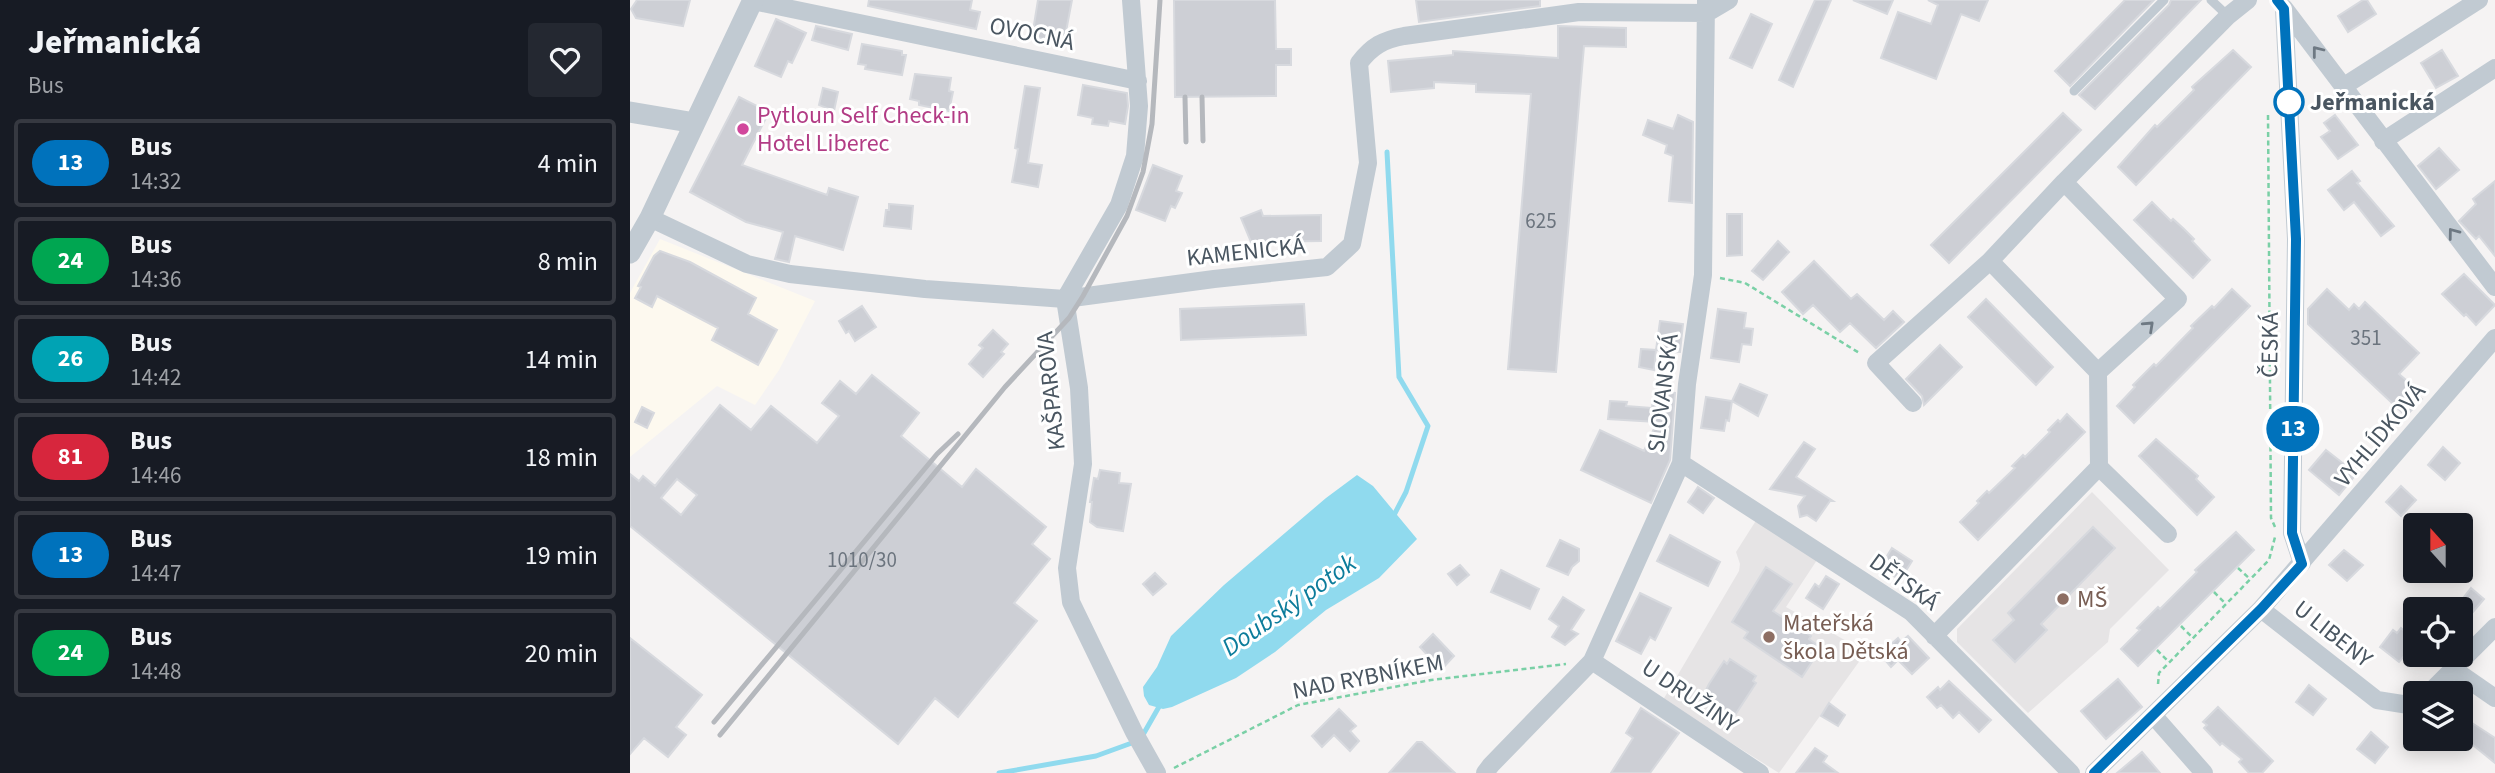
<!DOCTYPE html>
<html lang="en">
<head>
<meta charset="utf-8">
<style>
	:root { --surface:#171b24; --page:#242831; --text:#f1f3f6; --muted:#9ea1a6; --line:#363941 }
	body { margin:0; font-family:"Source Sans 3",sans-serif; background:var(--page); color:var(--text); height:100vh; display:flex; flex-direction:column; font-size:26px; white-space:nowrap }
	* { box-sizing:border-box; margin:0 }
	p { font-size:23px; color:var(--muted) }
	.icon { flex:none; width:38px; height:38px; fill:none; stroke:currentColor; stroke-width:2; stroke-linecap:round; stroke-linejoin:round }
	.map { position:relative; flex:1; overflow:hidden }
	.details { display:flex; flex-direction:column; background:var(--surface); width:630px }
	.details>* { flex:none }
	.badge { padding:0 14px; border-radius:23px; font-size:24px; line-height:46px }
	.needle { width:46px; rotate:339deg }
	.tools { position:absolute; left:1773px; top:513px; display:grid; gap:14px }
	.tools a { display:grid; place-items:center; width:70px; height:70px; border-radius:7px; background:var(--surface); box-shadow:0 4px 18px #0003; font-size:35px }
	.map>.badge { position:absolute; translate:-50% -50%; box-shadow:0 0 0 4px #fff }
	.round { display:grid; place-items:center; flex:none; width:74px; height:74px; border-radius:7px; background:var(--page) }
	.summary { display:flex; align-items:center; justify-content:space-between; height:119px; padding:0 28px }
	h1 { font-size:33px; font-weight:800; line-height:52px }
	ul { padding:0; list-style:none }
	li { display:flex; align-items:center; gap:21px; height:88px; margin:0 14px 10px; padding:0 14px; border:4px solid var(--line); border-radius:7px }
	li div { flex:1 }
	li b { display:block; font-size:26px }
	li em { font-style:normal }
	li .badge { min-width:77px; font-weight:700; text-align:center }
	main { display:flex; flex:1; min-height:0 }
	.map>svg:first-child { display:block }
</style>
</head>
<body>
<main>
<section class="details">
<div class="summary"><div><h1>Jeřmanická</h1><p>Bus</p></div><a class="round"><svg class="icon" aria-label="heart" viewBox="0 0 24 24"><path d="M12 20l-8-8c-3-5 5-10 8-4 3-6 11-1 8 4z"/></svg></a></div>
<ul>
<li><span class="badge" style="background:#0072bc;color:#fff">13</span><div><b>Bus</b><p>14:32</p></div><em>4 min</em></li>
<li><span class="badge" style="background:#00a651;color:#fff">24</span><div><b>Bus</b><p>14:36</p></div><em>8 min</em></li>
<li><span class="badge" style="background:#00a3b4;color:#fff">26</span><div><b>Bus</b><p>14:42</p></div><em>14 min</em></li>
<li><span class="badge" style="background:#d7263d;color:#fff">81</span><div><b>Bus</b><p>14:46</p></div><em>18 min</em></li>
<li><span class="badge" style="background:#0072bc;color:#fff">13</span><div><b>Bus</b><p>14:47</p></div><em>19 min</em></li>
<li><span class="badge" style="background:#00a651;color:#fff">24</span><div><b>Bus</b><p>14:48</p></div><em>20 min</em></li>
</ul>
</section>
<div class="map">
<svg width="1865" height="773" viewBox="0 0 1865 773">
	<rect width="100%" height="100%" fill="#f5f3f3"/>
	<path fill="#fdf9ef" d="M30 239 185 301 149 370 125 405 87 386 0 457V293Z"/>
	<path fill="#e6e4e5" d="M1462 492 1539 570 1480 629 1478 642 1398 713 1327 642V629Z
		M1127 519 1187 560 1156 607 1236 652 1149 773 1033 700 1109 571 1110 564 1106 552Z"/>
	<path fill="#90daee" d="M727 475 743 486 787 539 749 578 696 610 645 652 606 678 542 707 533 709 519 705 514 696 513 687 527 667 541 636 594 585 696 498Z"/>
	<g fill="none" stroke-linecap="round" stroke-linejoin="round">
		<path stroke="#90daee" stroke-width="5" d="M757 152 769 377 798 426 776 492 763 517
			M369 773 466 756 510 740 530 705"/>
	</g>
	<path fill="#cdcfd5" stroke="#d7d9de" stroke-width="2" fill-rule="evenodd" d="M7 0H60L53 26 6 18 1 9Z
		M239 0H342L340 10 350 12 346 29 238 6Z
		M408 0H442L434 42 402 37Z
		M544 0H645L646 49H661V65H646V96L545 97Z
		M786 0H910V6L789 22Z
		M1185 0H1201L1163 87 1149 80Z
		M1223 0H1263L1257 14Z
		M1298 0H1358L1349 21 1331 14 1306 79 1251 58 1268 12 1301 24 1308 5Z
		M1495 0H1524L1440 86 1425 71Z
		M1541 0H1571L1465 109 1449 95 1539 5Z
		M1733 0H1737L1746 14 1718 32 1708 16Z
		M1121 14 1142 24 1122 68 1100 58Z
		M146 19 176 33 162 63 158 61 151 77 125 66Z
		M186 26 222 34 218 50 182 40Z
		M928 26 996 28V47L954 46 926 372 878 369 901 94 846 92V84L804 82V88L761 92 758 61 823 55V51L928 58Z
		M232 44 272 51V55H276L272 75 235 69 236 65 228 64Z
		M1603 50 1621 67 1506 185 1488 167 1525 125 1527 127 1564 90 1562 87Z
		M1812 50 1828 76 1806 88 1791 63Z
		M285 74 321 78 319 91 323 92 319 111 289 105V101L280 99Z
		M453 85 497 93 498 106 495 124 479 121 478 126 462 124 463 118 448 115Z
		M395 86 410 88 398 163 412 165 408 187 382 182 388 149 385 148Z
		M193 88 208 92 204 111 189 105Z
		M109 97 139 112 112 165 197 195 199 188 228 197 213 250 165 236 159 262 145 259 153 232 116 222 60 192Z
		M1433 113 1451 130 1319 263 1301 245Z
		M1048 115 1063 122 1062 203 1039 201 1043 156 1035 153 1037 145 1013 135 1018 120 1043 129Z
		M1705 115 1728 145 1708 159 1691 137 1700 131 1694 123Z
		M1809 148 1829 170 1806 189 1788 166Z
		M523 165 552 176 546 191 552 193 545 208 541 206 535 221 506 210Z
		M1722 171 1730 181 1727 183 1764 226 1751 236 1724 202 1714 210 1698 190Z
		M1865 181V256L1849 236 1846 239 1829 221 1846 204 1843 199Z
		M1522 202 1541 221 1543 219 1554 229 1564 239 1562 241 1580 260 1563 278 1504 220Z
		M259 204 283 206 281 229 254 226 256 210H259Z
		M631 210 633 216 691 215V241L621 242 611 218Z
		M1097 214H1112V255L1097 256Z
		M1148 241 1159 252 1133 280 1122 271Z
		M30 251 60 262 126 298 118 314 147 330 128 365 82 340 88 328 27 296 22 307 5 298 11 287 8 286 24 256Z
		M1184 261 1221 299 1227 294 1254 320 1263 311 1274 322 1246 348 1220 323 1210 332 1183 305 1173 314 1152 292Z
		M1834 274 1865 305 1846 325 1836 314 1834 316 1812 294Z
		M1602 289 1620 306 1504 423 1487 406 1505 387 1503 385 1524 364 1526 366 1563 328 1561 326 1582 306 1584 308Z
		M1697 289 1719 310 1724 304 1729 309 1735 302 1789 353 1769 374 1784 387 1782 390 1792 399 1776 416 1678 324V309Z
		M1356 299 1423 367 1406 385 1338 317Z
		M674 304 676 335 551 340 550 309Z
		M232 306 246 327 225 341 219 331 216 333 209 321Z
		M1088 309 1116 313 1114 328 1123 329 1121 345 1112 344 1109 362 1081 358Z
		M1030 321 1053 324 1050 352 1026 350Z
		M363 330 378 344 371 352 374 354 353 377 339 364 353 348 349 345Z
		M1310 345 1332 367 1294 405 1292 396 1276 379Z
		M1011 349 1026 350 1024 370 1009 367Z
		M242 375 289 413 271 436 332 487 346 469 416 527 402 544 420 559 384 603 407 621 328 717 305 698 268 744 0 526V474L9 481 13 476 25 486 90 405 121 430 141 406 187 443 209 416 192 403 210 381 226 394ZM47 479 67 495 51 515 31 498Z
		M1110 384 1137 395 1128 416 1102 401Z
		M1024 391 1045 393 1040 460 1021 503 951 470 970 430 1014 451 1027 422 978 419 980 401 997 402 996 406 1022 408Z
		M1076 397 1102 401 1099 421 1096 420 1094 431 1071 428Z
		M12 407 24 413 17 428 5 422Z
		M1437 414 1455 432 1348 540 1330 522 1349 503 1347 501 1357 491 1359 493 1385 468 1382 466 1393 455 1395 457 1420 432 1418 430 1428 420 1430 422Z
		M1526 439 1568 476 1566 479 1584 497 1567 515 1509 456Z
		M1174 442 1185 449 1166 477 1203 501H1200L1186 521 1177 515 1170 517 1168 506 1175 496 1140 489Z
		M1813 447 1830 463 1815 480 1798 465Z
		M1696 450 1714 464 1710 468 1723 478 1709 495 1679 470Z
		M470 470 490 473 489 483 501 484 493 531 467 527 460 522 462 502H460L464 478 468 479Z
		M1771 486 1786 500 1771 516 1756 502Z
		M1068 487 1084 498 1073 513 1058 502Z
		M1463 527 1485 548 1411 624 1417 630 1385 662 1363 640 1384 620 1378 613Z
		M1606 532 1624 550 1508 666 1491 649 1510 630 1507 628 1528 607 1530 609 1567 572 1565 570Z
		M1040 535 1090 562 1078 586 1027 561Z
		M930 540 949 549V561L942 567 938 575 917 566Z
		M1262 548 1282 561 1270 580 1253 569 1255 566 1252 564Z
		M1714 550 1733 565 1717 581 1699 565Z
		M830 565 839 575 827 585 818 574Z
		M1136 567 1162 584 1143 611 1181 636 1179 639 1191 648 1172 677 1114 638 1118 632 1102 622Z
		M871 570 909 589 900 609 861 592Z
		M525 573 536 584 523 595 513 584Z
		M1196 576 1209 584 1193 609 1176 598 1185 584 1189 587Z
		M1841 588 1854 599 1830 627V602Z
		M1010 593 1041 608 1025 640 1020 637 1011 654 986 641Z
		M933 597 954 610 941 630 948 634 935 645 922 637 929 626 919 619Z
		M1771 628 1782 637 1778 642 1783 646 1769 662 1750 647 1763 630 1767 633Z
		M803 634 824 656 811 670 790 647Z
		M1278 636 1299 658 1282 674 1268 660 1261 667 1250 654 1268 638 1271 642Z
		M0 638 72 695 46 727 56 735 38 757 14 738 0 754Z
		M1100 659 1126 676 1123 681 1126 683 1103 718 1074 699 1076 695 1074 694 1079 684 1094 661 1097 664Z
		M1488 679 1512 707 1476 739 1451 711Z
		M1319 681 1361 720 1349 732 1329 712 1323 718 1311 705 1307 708 1297 697 1308 687 1310 690Z
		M1679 685 1696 699 1683 715 1666 702Z
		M1199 703 1215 715 1208 726 1191 716Z
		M1588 707 1643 761 1632 773H1619L1609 762 1612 759 1592 743 1590 745 1574 728 1577 725 1573 722Z
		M1011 708 1049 733 1020 773H981L1003 738 996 733Z
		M709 709 726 726 720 731 729 741 720 751 704 735 692 747 682 736Z
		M1842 723 1865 738V763L1832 736Z
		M1741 732 1758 747 1745 763 1727 749Z
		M787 742H792L825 773H759Z
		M1185 748 1197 756 1193 762 1208 773H1166Z
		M1512 752 1530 773H1487Z"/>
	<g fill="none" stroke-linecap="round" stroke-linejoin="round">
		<path stroke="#7ad0a6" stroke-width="2.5" stroke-dasharray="5 3.5" stroke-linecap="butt" d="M1638 115 1641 518 1645 527
			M1090 278 1115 283 1231 354
			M1608 568 1620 579
			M1584 592 1596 604
			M1551 626 1563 638
			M1527 650 1539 662
			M1528 684 1529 673 1639 560 1645 537
			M544 768 668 705 801 680 936 664"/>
		<path stroke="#c1cad2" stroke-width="9" d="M1581 0 1598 16
			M1444 91 1534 0"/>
		<path stroke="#c1cad2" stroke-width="18" d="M501 0 509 106 505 156 489 205 435 299 449 388 453 464 437 568 441 602 504 732 527 773
			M123 1 508 81
			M1654 8 1865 287
			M1654 9 1666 239 1662 533 1672 563
			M1077 13 1099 0
			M1714 86 1849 0
			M1753 141 1865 68
			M1434 182 1548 299 1468 372
			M20 218 117 264 160 274 295 289 435 299 584 279 697 267 722 244 738 163 729 63C742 46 753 40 774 36L949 12 1077 13
			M1283 403 1246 363 1360 261
			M1051 463 1281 612 1441 773
			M1469 467 1538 534
			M1631 609 1747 700 1785 706
			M1304 636 1469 467 1468 372 1360 261 1434 182 1598 16 1618 0
			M962 661 1130 773
			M1823 669 1865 698
			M1799 693 1865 627
			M1523 715 1574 773
			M855 773 861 765 962 661 1051 463 1057 384 1073 275 1076 0
			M1464 773 1631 609 1865 338"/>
		<path stroke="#c1cad2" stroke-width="21" d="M0 112 65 123
			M0 253 20 218 123 0"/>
		<path stroke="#b5b8bd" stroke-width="5" d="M555 97 556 142
			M572 97 573 141
			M84 722 307 454 328 434
			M90 735 375 387 439 318 453 296 497 216 513 172 522 124 530 0"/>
	</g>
	<defs><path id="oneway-chevron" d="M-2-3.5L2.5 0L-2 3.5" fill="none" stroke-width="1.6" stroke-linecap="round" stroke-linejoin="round" transform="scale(1.75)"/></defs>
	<g stroke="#6e7983">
		<use href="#oneway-chevron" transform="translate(1687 51) rotate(-128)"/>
		<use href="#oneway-chevron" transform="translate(1823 233) rotate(-127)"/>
		<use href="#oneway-chevron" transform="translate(1519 326) rotate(-43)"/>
	</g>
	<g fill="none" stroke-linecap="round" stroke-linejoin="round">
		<defs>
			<path id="line" d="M1464 773 1631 609 1672 564 1662 533 1666 239 1654 9 1647 0"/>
		</defs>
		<use href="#line" stroke="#fff" stroke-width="16"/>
		<use href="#line" stroke="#0072bc" stroke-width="10"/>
	</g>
	<circle fill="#fff" stroke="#0072bc" stroke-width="3.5" cx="1659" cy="102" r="14"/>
	<circle fill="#d1479c" stroke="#fff" stroke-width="2.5" cx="113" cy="129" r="7"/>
	<g fill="#8d6e63" stroke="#fff" stroke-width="2.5">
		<circle cx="1433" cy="599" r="7"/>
		<circle cx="1139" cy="637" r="7"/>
	</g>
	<g text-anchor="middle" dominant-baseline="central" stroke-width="6" stroke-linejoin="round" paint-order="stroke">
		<g font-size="21" fill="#6b747e">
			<text x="911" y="221">625</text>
			<text x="1736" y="338">351</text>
			<text x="232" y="560">1010/30</text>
		</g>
		<g font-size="24" fill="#4a5661" stroke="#fff">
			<text transform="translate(402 34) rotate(12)">OVOCNÁ</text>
			<text transform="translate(616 252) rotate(-6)">KAMENICKÁ</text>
			<text transform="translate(1640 345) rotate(-89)">ČESKÁ</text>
			<text transform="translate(421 391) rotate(-96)">KAŠPAROVA</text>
			<text transform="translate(1033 393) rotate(-83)">SLOVANSKÁ</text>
			<text transform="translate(1750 435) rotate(-50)">VYHLÍDKOVÁ</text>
			<text transform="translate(1274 582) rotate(36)">DĚTSKÁ</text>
			<text transform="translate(1703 634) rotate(38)">U LIBENY</text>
			<text transform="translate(738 677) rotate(-11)">NAD RYBNÍKEM</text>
			<text transform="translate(1060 696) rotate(34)">U DRUŽINY</text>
		</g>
		<g font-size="24" font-weight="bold" fill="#4a5661" stroke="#fff" text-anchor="start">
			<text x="1680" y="102">Jeřmanická</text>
		</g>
		<g font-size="24" fill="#b23c85" stroke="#fff" text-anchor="start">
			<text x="127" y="115">Pytloun Self Check-in<tspan x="127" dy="28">Hotel Liberec</tspan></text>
		</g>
		<g font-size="24" fill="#785e54" stroke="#fff" text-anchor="start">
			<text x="1447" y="599">MŠ</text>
			<text x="1153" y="623">Mateřská<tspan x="1153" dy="28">škola Dětská</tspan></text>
		</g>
		<g font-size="26" font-style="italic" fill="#0c7c9b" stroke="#fff">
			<text transform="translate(659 605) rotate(-35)">Doubský potok</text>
		</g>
	</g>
</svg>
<div class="tools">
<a><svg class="needle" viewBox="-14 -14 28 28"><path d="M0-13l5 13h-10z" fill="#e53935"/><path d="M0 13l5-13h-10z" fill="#9ea1a6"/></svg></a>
<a><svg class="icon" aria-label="locate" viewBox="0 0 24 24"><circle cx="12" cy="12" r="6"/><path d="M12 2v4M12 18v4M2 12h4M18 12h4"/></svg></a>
<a><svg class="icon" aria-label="layers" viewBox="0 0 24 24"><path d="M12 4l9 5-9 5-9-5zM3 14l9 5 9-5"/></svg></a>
</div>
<b class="badge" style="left:1663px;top:429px;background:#0072bc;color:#fff">13</b>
</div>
</main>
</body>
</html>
